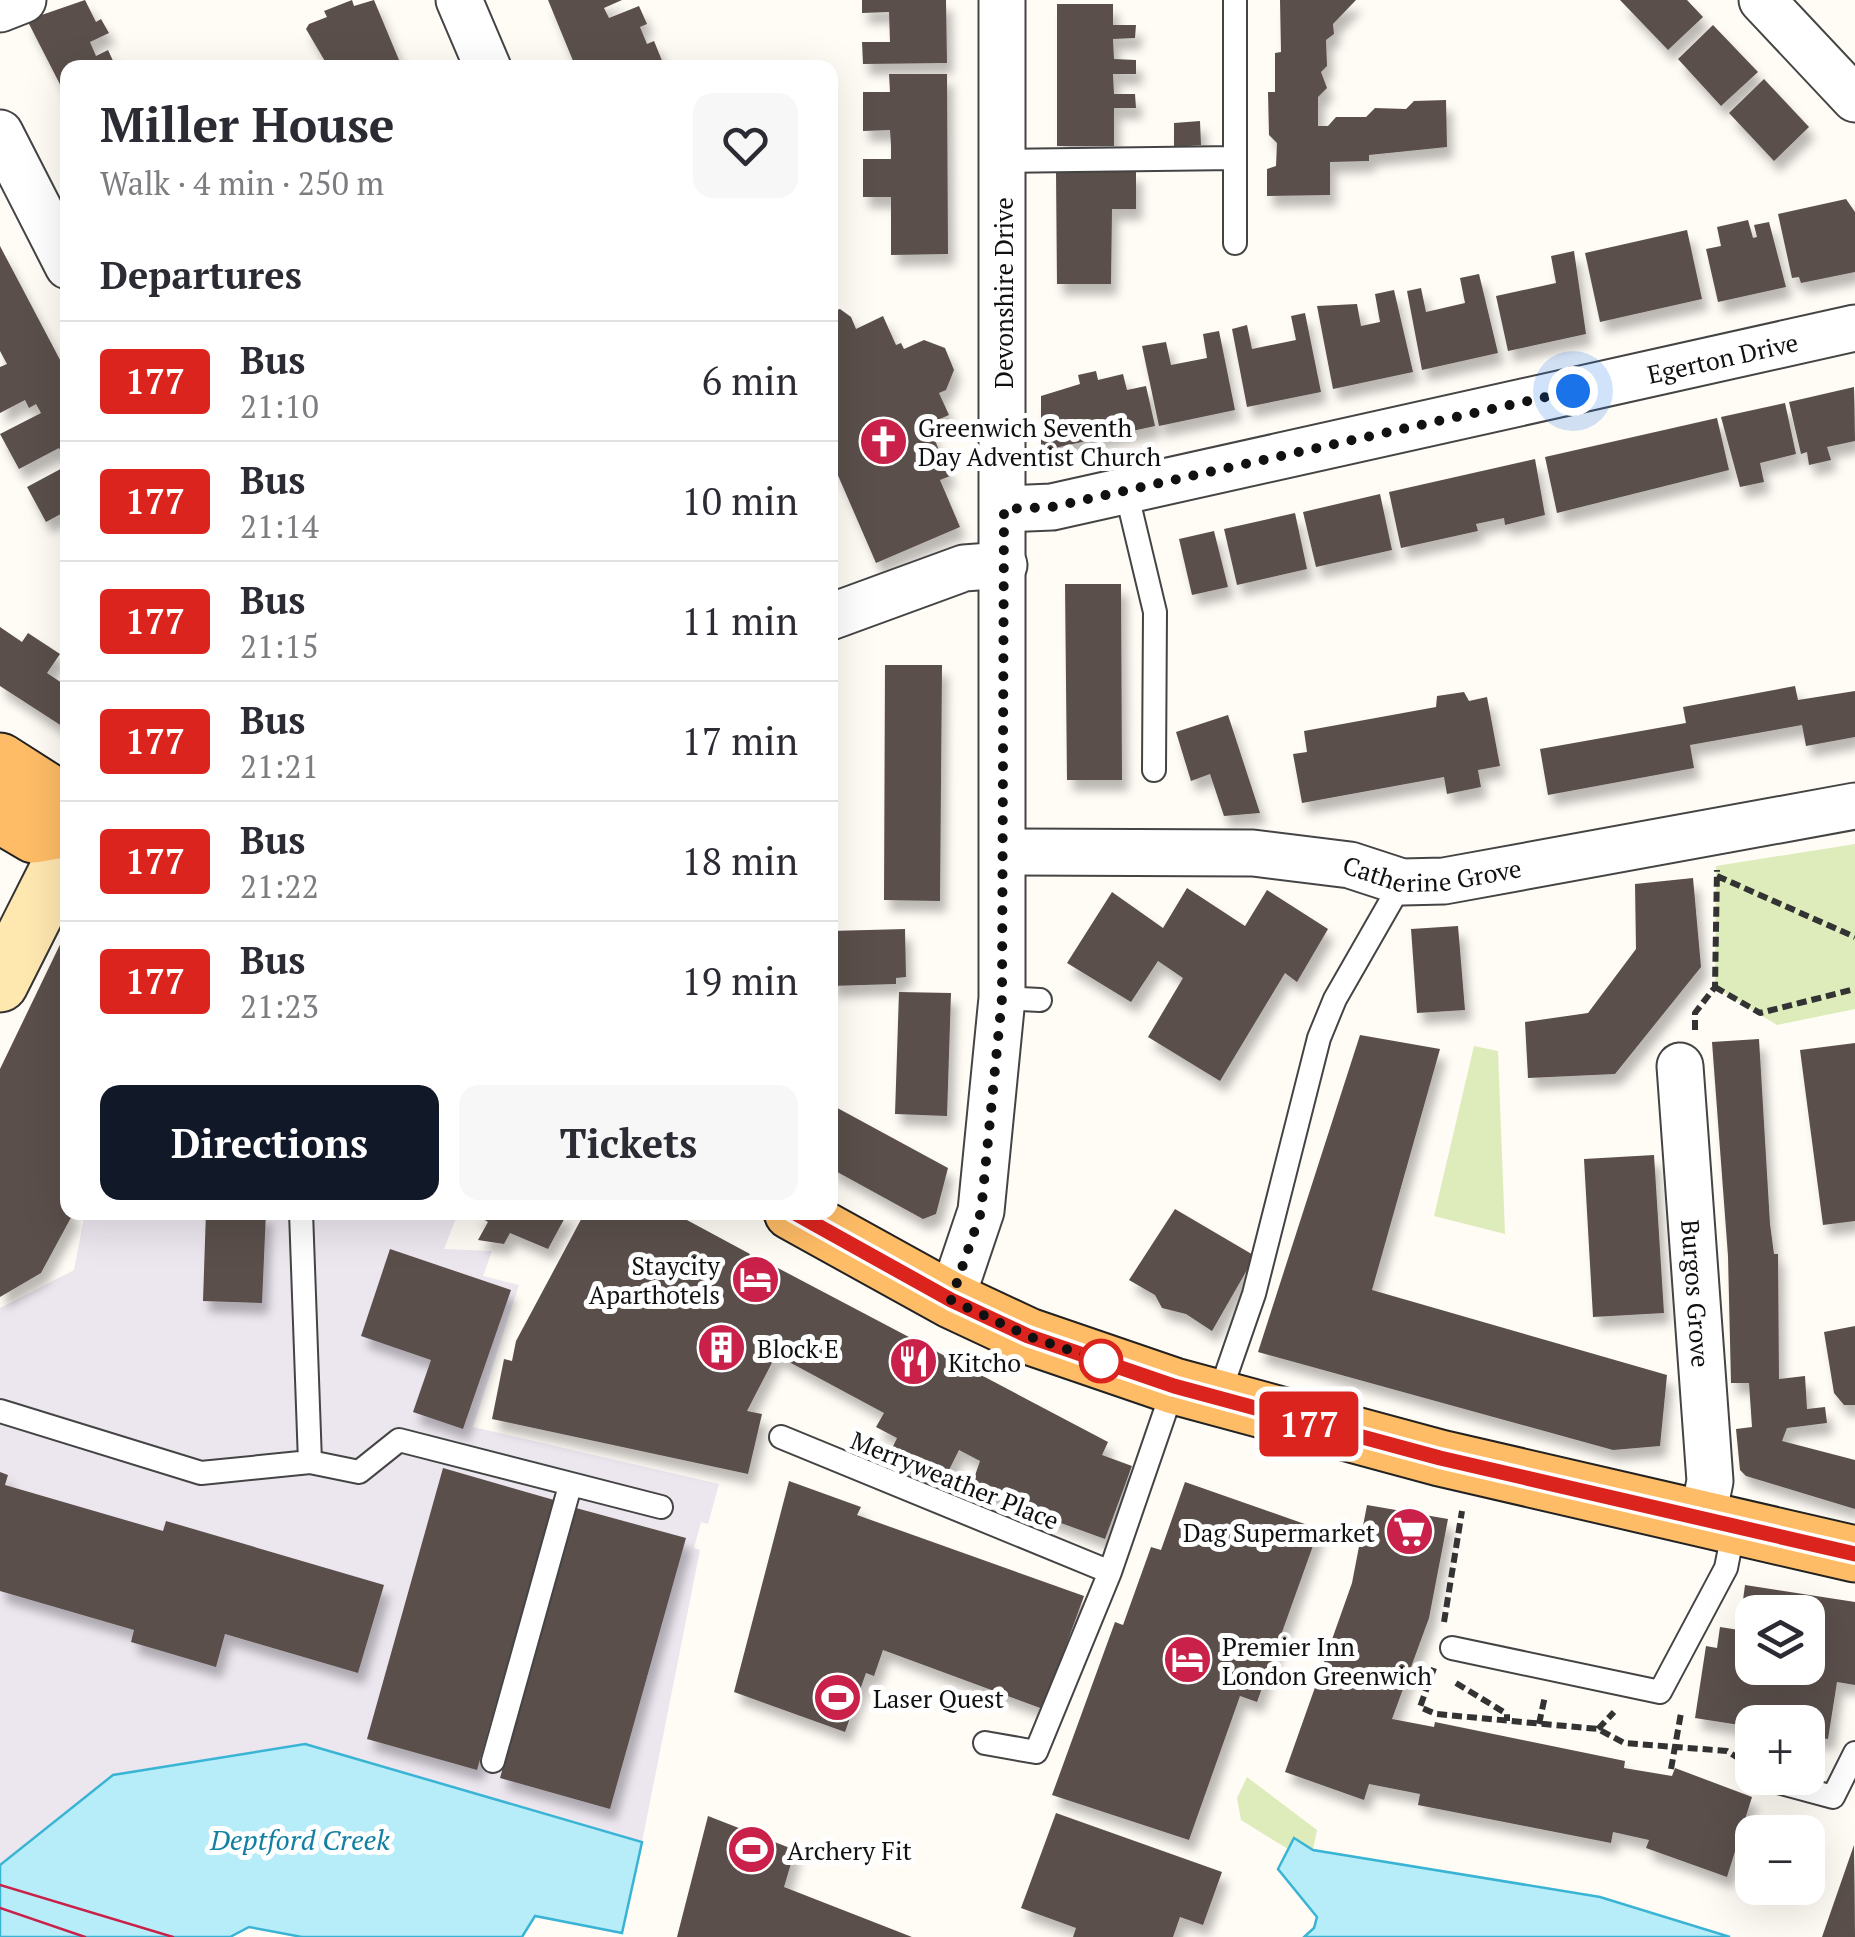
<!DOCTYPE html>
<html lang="en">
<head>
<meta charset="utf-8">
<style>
	:root { --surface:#fff; --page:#f7f7f7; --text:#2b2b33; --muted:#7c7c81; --line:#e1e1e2; --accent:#111827 }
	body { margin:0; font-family:"PT Serif",serif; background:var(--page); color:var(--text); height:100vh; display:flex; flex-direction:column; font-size:38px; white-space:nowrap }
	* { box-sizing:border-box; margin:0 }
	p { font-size:32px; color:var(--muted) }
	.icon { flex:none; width:55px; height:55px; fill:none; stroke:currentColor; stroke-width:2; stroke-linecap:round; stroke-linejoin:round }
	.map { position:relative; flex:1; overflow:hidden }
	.drawer { position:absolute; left:60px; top:60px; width:778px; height:1160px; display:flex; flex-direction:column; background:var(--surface); border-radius:20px; box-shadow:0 10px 40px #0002 }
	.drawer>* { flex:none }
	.badge { padding:0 20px; border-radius:8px; font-size:35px; line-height:65px }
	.controls { position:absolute; left:1735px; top:1595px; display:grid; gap:20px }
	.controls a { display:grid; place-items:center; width:90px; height:90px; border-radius:20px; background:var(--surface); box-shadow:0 10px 40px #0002; font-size:50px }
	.you { position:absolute; width:50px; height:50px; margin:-25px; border:8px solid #fff; border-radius:50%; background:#1a73e8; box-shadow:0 0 0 15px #1a73e833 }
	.map>.badge { position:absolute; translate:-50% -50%; box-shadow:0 0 0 5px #fff }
	h2 { padding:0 40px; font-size:38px; line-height:90px }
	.round { display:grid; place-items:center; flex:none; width:105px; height:105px; border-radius:20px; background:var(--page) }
	.headline { display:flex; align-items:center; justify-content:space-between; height:170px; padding:0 40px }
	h1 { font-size:48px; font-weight:700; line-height:75px }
	.cta { display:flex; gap:20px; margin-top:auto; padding:20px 40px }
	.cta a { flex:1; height:115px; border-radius:20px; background:var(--accent); color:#fff; font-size:40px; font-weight:700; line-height:115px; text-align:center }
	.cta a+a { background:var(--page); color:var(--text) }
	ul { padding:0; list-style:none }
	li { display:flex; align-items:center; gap:30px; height:120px; padding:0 40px; border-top:2px solid var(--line) }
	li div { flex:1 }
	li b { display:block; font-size:38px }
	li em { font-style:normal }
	li .badge { min-width:110px; font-weight:700; text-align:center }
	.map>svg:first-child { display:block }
</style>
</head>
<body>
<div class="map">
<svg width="1855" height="1937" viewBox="0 0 1855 1937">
	<defs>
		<filter id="shadow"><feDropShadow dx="6" dy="11" stdDeviation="5" flood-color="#0004"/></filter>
	</defs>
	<rect width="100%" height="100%" fill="#fffbf5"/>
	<path fill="#ece6ef" d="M85 1213H458L444 1249 492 1251 483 1276 519 1285 473 1427 719 1484 708 1524 701 1522 694 1548 700 1550 642 1842 305 1744 113 1775 0 1865V1308L74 1270Z"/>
	<path fill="#deecbb" d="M1855 844V1009L1777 1025 1715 987 1716 866Z
		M1474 1046 1498 1051 1505 1234 1434 1216Z
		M1247 1777 1317 1830 1313 1850 1294 1839 1288 1849 1241 1820 1237 1798Z"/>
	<path fill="#b7edf9" stroke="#3ab4d4" stroke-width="2.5" d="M305 1744 642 1842 622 1933 535 1916 522 1937H302L249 1927 230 1937H0V1865L113 1775Z
		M1294 1838 1313 1850 1600 1897 1730 1937H1304L1314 1928 1317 1917 1278 1869Z"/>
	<path fill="#5a4f4c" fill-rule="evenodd" filter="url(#shadow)" d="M85 0 96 22 101 19 109 33 90 42 96 56 108 50 115 65 68 68V100L27 20Z
		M352 0 354 6 374 0 399 60 380 68 345 64 329 68 306 29 309 24 327 17 324 11Z
		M548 0H622L604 8 609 18 639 6 647 24 640 27 647 44 654 41 665 68H576Z
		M862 0H946L947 63 863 64 862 42H890L889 12 862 13Z
		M1280 0H1356L1333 24 1334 34 1326 40 1327 66 1321 72 1327 88 1318 97V126H1328L1336 117H1366L1375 108 1406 109 1414 101 1446 100 1447 147 1369 155V161L1330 162V195L1267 196V169L1276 166 1277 143 1269 135 1268 92H1275V53L1281 52Z
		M1620 0H1687L1703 17 1668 50Z
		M1057 4H1113V25H1136L1135 38 1113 39 1114 59 1136 60V74H1113L1114 94H1135L1136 108H1114V146H1057Z
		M1713 25 1758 72 1721 106 1678 59Z
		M889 74H947L948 254 891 255V197H863V159H891V145L890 130 863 131V92H890Z
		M1764 79 1809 127 1774 161 1729 113Z
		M1200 121 1201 145 1174 147V123Z
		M1136 171V209H1112L1111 284H1057L1056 172Z
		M1846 199 1855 212V272L1801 283 1799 277 1792 278 1778 214Z
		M1748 220 1753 238 1757 237 1754 225 1769 222 1786 287 1718 302 1706 249 1721 246 1717 227Z
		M1687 230 1702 299 1600 322 1585 253Z
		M0 246 68 375V464L59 448 19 469 0 434 41 413 36 404 29 408 25 400 0 413V367L7 364 0 351Z
		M1574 251 1586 334 1508 351 1496 296 1556 283 1551 256Z
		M1479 274 1498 353 1422 370 1407 291 1421 288 1426 312 1465 303 1460 278Z
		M1394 290 1413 372 1333 389 1317 306 1357 304 1361 326 1380 322 1375 294Z
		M840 309 851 317 856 329 883 316 896 345 901 343 904 349 924 340 945 348 954 370 946 390 939 393 949 415 928 424 950 476 940 480 960 527 876 563 830 457V312Z
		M1305 313 1321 392 1247 407 1232 329 1247 325 1252 349 1296 340 1291 316Z
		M1219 331 1235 410 1159 426 1142 346 1166 342 1171 365 1207 358 1203 334Z
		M1096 371 1098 380 1123 374 1127 390 1146 386 1155 426 1041 451V396L1080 384 1078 375Z
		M1854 387 1855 441 1827 447 1831 460 1809 465 1807 452 1801 454 1789 402Z
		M1785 403 1796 454 1760 463 1764 482 1740 487 1721 417Z
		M1717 418 1729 470 1557 513 1545 457Z
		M1535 459 1545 515 1505 525 1504 518 1476 524 1478 531 1401 548 1389 492Z
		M68 465V510L46 522 27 487Z
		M1380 494 1392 550 1316 567 1303 512Z
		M1295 513 1307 569 1237 585 1224 529Z
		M1214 531 1228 587 1192 595 1179 539Z
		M1065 584H1121L1122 780H1067Z
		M0 627 22 642 28 633 60 654 47 673 68 687V730L0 686Z
		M885 665H942L940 901 884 900Z
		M1795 686 1798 700 1855 691V737L1806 746 1802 725 1690 745 1694 768 1548 795 1540 749 1686 723 1683 707Z
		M1464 692 1469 701 1487 697 1500 766 1478 770 1481 787 1447 794 1444 777 1302 803 1293 754 1307 752 1304 731 1436 707 1437 696Z
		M1228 715 1260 813 1224 816 1210 774 1191 781 1176 732Z
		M1693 878 1701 967 1615 1074 1528 1078 1525 1022 1588 1013 1636 949 1635 884Z
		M1187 888 1245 926 1267 890 1328 929 1297 982 1285 973 1220 1081 1148 1037 1183 978 1158 961 1131 1002 1067 963 1112 892 1163 928Z
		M1458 926 1465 1010 1417 1013 1411 929Z
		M68 928V1212H74L41 1273 0 1297V1069Z
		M905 929 906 977 896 978V984L830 986V931Z
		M899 992 951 993 947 1116 895 1114Z
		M1360 1035 1440 1049 1372 1290 1667 1375 1660 1446 1613 1450 1258 1352Z
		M1759 1039 1770 1224 1774 1254H1778L1779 1379 1805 1376 1807 1409 1825 1407 1827 1423 1787 1428 1782 1441 1855 1460V1509L1746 1476 1740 1470 1736 1429 1752 1427 1749 1383H1731L1728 1256 1712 1042Z
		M1855 1043V1221L1823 1225 1800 1050Z
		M830 1104 948 1168 936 1214 923 1219 830 1168Z
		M1654 1155 1664 1313 1593 1317 1584 1159Z
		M1175 1209 1255 1256 1212 1331 1186 1314 1162 1308 1155 1295 1129 1280Z
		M206 1212H266L262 1303 203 1301Z
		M472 1212H568L548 1249 510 1233 504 1244 478 1240 488 1222Z
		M585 1212H672L750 1254 747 1260 773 1274 776 1267 1108 1442 1102 1455 1132 1466 1105 1539 970 1490 980 1461 959 1450 940 1488 886 1461 897 1438 876 1427 884 1413 776 1355 747 1411 762 1414 748 1474 492 1419 504 1359 512 1361 516 1341Z
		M390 1249 511 1290 463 1429 413 1412 431 1360 361 1336Z
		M1855 1326V1405H1844L1834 1393 1824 1332Z
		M443 1468 554 1500 477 1770 367 1739Z
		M0 1472 8 1475 5 1485 163 1531 166 1521 384 1585 358 1673 225 1634 216 1667 131 1642 134 1630 0 1591Z
		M789 1481 861 1507 857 1515 1084 1596 1043 1709 883 1650 874 1676 866 1673 845 1732 734 1692Z
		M1185 1482 1319 1529 1257 1702 1240 1696 1189 1840 1052 1795 1115 1622 1123 1625 1151 1547 1161 1550Z
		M1367 1505 1448 1519 1429 1618 1392 1719 1434 1727 1435 1722 1625 1761 1624 1768 1672 1776 1675 1768 1752 1797 1727 1877 1646 1848 1649 1840 1613 1832 1611 1843 1418 1805 1420 1794 1369 1784 1364 1800 1285 1772 1352 1583Z
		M576 1508 686 1538 610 1809 500 1778Z
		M1745 1585 1855 1602V1685L1837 1682 1828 1739 1808 1736V1722H1752V1727L1695 1718 1706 1646 1717 1648 1720 1627 1739 1630ZM1752 1612H1808V1668H1752Z
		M1056 1813 1222 1872 1203 1925 1180 1917 1173 1937H1073L1076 1928 1021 1908Z
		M708 1816 795 1850 784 1887 912 1937H677Z
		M1854 1845 1855 1937H1822Z"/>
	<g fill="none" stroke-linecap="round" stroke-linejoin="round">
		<defs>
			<path id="lane" d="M1235 0V243
				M1002 161 1235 158
				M1126 491 1155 612 1154 770
				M1002 998 1040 1000
				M301 1212 310 1462
				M1218 1398 1254 1294 1319 1038 1335 999 1402 882
				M0 1411 201 1473 310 1462 359 1472 399 1440 661 1507
				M781 1437 1110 1572
				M1452 1648 1660 1692 1726 1568 1734 1528
				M985 1743 1036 1752 1110 1572 1174 1386
				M493 1761 570 1486
				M1763 1778 1833 1797 1855 1753"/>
			<g id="street">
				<path d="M459 0 488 68"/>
				<path d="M1762 0 1855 99"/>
				<path d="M0 9 23 0"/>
				<path d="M0 133 68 266"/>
				<path id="s1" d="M1004 509 1052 507 1855 328"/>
				<path d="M830 617 964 568 1004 565"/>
				<path id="s2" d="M1005 852 1253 853 1350 865 1402 882 1444 881 1855 806"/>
				<path id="s3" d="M1680 1066 1710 1481 1702 1521"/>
				<path d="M951 1300 981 1211 1002 998V0"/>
			</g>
			<path id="secondary" d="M0 984 68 849"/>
			<path id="primary" d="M0 761 61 800 68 816
				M0 815 34 835 68 829
				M792 1212 951 1300 1028 1336 1174 1386 1440 1458 1855 1554"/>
		</defs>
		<use href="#lane" stroke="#444" stroke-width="26"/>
		<use href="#street" stroke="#444" stroke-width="49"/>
		<use href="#secondary" stroke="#333" stroke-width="59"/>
		<use href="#primary" stroke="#222" stroke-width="59"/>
		<path stroke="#333" stroke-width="6" stroke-dasharray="10 5" stroke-linecap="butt" d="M1717 876 1855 937
			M1715 987 1760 1013 1855 989
			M1695 1030V1013L1715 987 1717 870
			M1444 1622 1462 1511
			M1434 1668 1420 1707 1436 1714 1598 1729 1624 1743 1727 1751 1743 1761
			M1456 1683 1507 1714V1721
			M1539 1724 1545 1696
			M1598 1729 1614 1712
			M1671 1769 1681 1713"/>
		<use href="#lane" stroke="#fff" stroke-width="22"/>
		<use href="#street" stroke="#fff" stroke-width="45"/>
		<use href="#secondary" stroke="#ffe7b0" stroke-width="55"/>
		<use href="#primary" stroke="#febc66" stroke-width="55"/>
		<path stroke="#c92149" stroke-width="2.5" d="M0 1885 173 1937
			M0 1908 85 1937"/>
	</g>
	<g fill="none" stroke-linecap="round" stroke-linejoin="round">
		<defs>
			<path id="line" d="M793 1212 951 1300 1028 1336 1174 1386 1440 1458 1855 1554"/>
		</defs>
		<use href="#line" stroke="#fff" stroke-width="22"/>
		<use href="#line" stroke="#dc241f" stroke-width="15"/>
		<path stroke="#111" stroke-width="10" stroke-dasharray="0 18" d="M1101 1361 1028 1336 951 1300 981 1212 1002 998 1004 509 1052 507 1573 391"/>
	</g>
	<defs>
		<symbol id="church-disc" viewBox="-11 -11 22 22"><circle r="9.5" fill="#c92149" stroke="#fff"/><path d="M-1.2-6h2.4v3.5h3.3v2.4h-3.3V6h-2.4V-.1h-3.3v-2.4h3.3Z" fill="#fff"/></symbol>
		<symbol id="hotel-disc" viewBox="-11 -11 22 22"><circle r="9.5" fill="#c92149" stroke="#fff"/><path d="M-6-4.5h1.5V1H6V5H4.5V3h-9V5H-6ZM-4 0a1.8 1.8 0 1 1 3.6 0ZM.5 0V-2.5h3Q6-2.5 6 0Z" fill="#fff"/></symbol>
		<symbol id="building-disc" viewBox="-11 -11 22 22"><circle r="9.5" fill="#c92149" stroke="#fff"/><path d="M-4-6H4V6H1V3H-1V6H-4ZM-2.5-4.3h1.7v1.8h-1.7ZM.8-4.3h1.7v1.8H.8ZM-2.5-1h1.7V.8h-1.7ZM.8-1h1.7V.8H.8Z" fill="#fff"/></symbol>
		<symbol id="restaurant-disc" viewBox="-11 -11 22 22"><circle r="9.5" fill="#c92149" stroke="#fff"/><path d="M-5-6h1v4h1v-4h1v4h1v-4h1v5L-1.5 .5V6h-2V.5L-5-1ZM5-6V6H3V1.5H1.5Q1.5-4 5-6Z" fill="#fff"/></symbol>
		<symbol id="supermarket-disc" viewBox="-11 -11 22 22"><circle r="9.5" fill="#c92149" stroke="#fff"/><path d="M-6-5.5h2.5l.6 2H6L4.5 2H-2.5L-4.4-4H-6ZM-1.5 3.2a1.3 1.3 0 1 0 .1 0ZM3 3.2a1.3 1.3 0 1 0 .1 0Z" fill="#fff"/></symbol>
		<symbol id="stadium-disc" viewBox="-11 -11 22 22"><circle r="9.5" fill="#c92149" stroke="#fff"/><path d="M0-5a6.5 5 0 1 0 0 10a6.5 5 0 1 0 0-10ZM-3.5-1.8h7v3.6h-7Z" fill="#fff"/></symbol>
	</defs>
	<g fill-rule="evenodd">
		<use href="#church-disc" x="856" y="414" width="55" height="55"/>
		<use href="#hotel-disc" x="728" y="1252" width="55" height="55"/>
		<use href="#building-disc" x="694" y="1320" width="55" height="55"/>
		<use href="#restaurant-disc" x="886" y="1334" width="55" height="55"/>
		<use href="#supermarket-disc" x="1382" y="1504" width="55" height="55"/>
		<use href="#hotel-disc" x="1160" y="1632" width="55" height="55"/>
		<use href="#stadium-disc" x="810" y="1670" width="55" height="55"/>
		<use href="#stadium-disc" x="724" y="1822" width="55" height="55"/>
	</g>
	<circle fill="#fff" stroke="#dc241f" stroke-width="5" cx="1101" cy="1361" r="20"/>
	<g text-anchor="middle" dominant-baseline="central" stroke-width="10" stroke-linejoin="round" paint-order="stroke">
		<g font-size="25" fill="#111" stroke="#fff">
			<text transform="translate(1003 293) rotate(-90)">Devonshire Drive</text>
			<text stroke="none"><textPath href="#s1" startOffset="735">Egerton Drive</textPath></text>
			<text stroke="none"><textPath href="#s2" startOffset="430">Catherine Grove</textPath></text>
			<text stroke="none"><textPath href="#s3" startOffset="228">Burgos Grove</textPath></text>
			<text transform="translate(955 1480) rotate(22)">Merryweather Place</text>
		</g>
		<g font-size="25" fill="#111" stroke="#fff" text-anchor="start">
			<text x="918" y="427">Greenwich Seventh<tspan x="918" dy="29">Day Adventist Church</tspan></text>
			<text x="720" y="1265" text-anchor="end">Staycity<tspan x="720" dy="29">Aparthotels</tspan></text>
			<text x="757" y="1348">Block E</text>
			<text x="948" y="1362">Kitcho</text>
			<text x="1375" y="1532" text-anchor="end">Dag Supermarket</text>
			<text x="1222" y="1646">Premier Inn<tspan x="1222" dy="29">London Greenwich</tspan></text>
			<text x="873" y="1698">Laser Quest</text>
			<text x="787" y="1850">Archery Fit</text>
		</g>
		<g font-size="28" font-style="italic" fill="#127fa3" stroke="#fff">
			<text x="300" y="1839">Deptford Creek</text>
		</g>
	</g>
</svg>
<div class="controls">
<a><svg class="icon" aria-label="layers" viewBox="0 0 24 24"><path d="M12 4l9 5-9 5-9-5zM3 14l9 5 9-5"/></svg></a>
<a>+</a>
<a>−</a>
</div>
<div class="you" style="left:1573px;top:391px"></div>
<b class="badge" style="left:1309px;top:1424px;background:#dc241f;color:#fff">177</b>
<section class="drawer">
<div class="headline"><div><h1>Miller House</h1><p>Walk · 4 min · 250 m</p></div><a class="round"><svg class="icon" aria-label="heart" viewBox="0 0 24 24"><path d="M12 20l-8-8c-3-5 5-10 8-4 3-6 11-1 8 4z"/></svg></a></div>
<h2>Departures</h2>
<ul>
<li><span class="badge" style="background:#dc241f;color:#fff">177</span><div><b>Bus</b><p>21:10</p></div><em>6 min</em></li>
<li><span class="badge" style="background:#dc241f;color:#fff">177</span><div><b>Bus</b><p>21:14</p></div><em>10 min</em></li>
<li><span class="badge" style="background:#dc241f;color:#fff">177</span><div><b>Bus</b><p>21:15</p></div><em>11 min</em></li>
<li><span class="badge" style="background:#dc241f;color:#fff">177</span><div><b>Bus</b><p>21:21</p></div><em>17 min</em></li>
<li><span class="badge" style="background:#dc241f;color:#fff">177</span><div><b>Bus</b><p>21:22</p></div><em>18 min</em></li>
<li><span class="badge" style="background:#dc241f;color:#fff">177</span><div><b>Bus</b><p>21:23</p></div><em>19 min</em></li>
</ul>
<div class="cta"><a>Directions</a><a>Tickets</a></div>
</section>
</div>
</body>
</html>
